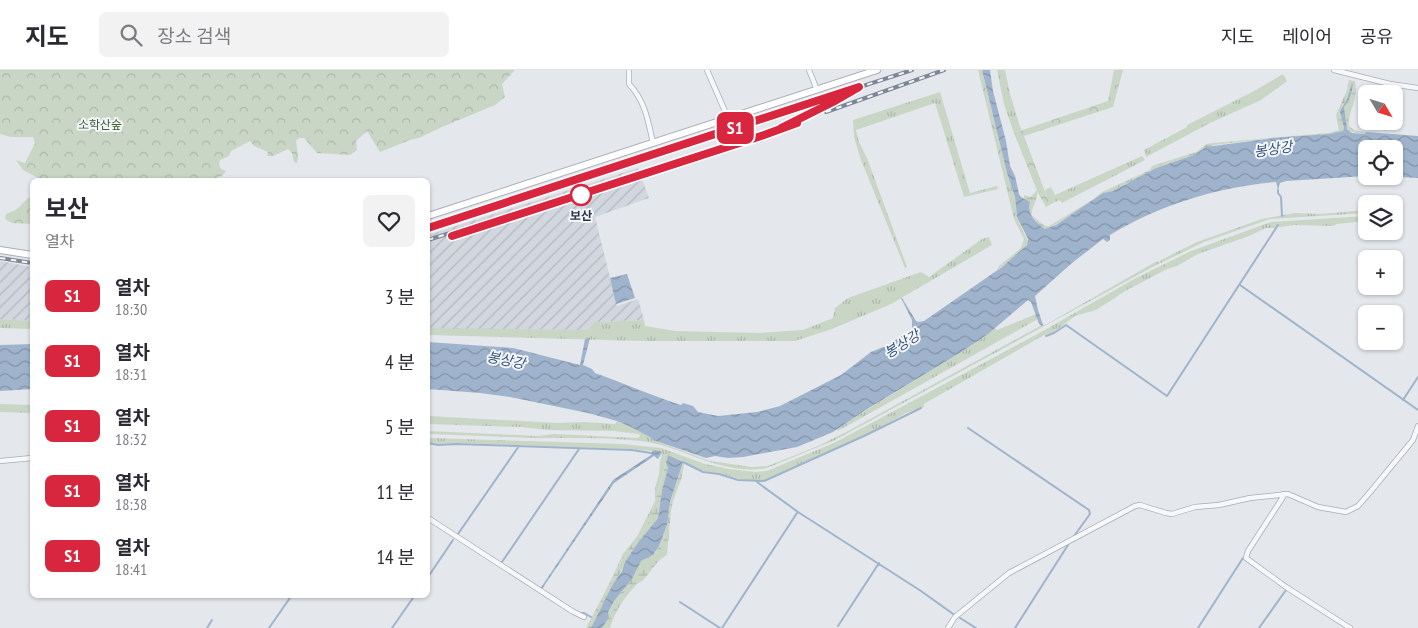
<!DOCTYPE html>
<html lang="ko">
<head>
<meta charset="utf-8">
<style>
	:root { --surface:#fff; --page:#f2f2f3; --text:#2b2b33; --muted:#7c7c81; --line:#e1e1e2 }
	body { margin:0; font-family:"PT Sans Narrow","Noto Sans KR",sans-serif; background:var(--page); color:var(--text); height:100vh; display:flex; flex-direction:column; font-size:19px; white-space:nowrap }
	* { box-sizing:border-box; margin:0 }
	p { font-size:16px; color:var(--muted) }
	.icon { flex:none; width:28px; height:28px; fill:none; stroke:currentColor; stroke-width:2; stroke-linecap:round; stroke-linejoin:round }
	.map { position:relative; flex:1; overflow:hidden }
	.panel { position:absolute; left:30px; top:108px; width:400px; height:420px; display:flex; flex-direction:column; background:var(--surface); border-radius:8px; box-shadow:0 1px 4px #0004 }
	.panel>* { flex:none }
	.badge { padding:0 10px; border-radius:8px; font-size:18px; line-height:32px }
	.needle { width:32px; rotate:128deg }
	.fabs { position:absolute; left:1358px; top:15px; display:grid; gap:10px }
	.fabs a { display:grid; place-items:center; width:45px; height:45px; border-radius:8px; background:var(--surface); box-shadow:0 1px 4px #0004; font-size:25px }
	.map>.badge { position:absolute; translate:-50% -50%; box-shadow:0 0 0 2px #fff }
	.round { display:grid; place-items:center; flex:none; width:52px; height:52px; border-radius:8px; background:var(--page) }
	.headline { display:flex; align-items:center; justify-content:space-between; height:85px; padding:0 15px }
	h1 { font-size:24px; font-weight:700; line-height:38px }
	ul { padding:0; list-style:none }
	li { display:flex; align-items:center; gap:15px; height:65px; padding:0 15px }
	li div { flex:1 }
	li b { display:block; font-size:19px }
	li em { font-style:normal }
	li .badge { min-width:55px; font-weight:700; text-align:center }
	header { display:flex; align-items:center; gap:30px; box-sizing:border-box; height:70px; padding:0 25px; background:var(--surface); border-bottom:1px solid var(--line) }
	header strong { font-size:24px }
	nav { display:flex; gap:28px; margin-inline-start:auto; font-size:18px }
	.search { width:350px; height:45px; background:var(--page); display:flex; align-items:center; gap:12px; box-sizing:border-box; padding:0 18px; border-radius:8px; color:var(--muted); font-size:19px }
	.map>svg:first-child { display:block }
</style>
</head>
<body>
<header>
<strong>지도</strong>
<div class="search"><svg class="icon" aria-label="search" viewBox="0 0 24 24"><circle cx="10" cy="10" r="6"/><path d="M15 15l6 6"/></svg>장소 검색</div>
<nav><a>지도</a><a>레이어</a><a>공유</a></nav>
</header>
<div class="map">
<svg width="1418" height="558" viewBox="0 0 1418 558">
	<defs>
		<pattern id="industrial-furrows" width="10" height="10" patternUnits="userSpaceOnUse" patternTransform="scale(1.25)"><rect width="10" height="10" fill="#d2d6de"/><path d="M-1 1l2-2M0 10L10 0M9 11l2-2" fill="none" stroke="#b4b8c0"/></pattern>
		<pattern id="grass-tufts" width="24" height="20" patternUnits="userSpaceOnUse" patternTransform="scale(1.25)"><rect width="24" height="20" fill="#c9d6c5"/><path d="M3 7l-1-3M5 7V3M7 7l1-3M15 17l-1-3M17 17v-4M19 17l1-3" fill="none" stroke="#adb8ab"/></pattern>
		<pattern id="forest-crowns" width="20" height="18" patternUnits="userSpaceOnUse" patternTransform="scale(1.25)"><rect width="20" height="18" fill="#c9d6c5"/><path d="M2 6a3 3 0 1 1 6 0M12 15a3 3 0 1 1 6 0" fill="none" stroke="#adb8ab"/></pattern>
		<pattern id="wetland-marsh" width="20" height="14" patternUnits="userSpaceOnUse" patternTransform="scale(1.25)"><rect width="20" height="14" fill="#c9d6c5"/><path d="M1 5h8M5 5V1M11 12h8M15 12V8" fill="none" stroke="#adb8ab"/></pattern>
		<pattern id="water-waves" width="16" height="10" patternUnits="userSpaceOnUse" patternTransform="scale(1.25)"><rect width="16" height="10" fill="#9fb4cc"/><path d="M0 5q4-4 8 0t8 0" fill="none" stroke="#8293a7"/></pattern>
	</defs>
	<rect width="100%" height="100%" fill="#e4e7ec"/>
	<path fill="url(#industrial-furrows)" d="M638 98 649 128 595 147 617 236 638 229 644 250 596 252 588 260 428 259V165Z
		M0 191 32 197V251L0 249Z"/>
	<path fill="url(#grass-tufts)" d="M978 0H982L1007 103 1015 127 1017 147 1028 172 1023 180 997 200 999 196 1021 178 1024 169 1014 149Z
		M997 0H1005L1010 24 1021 60 1014 63 1004 34Z
		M1283 4 1287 11 1261 30 1210 53 1146 87 1144 80 1187 57V55L1256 20Z
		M940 22 970 123 997 116 998 119 964 127 935 33 856 60 859 72 867 88 907 197 905 198 861 90 854 67 853 50Z
		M1142 86 1145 90 1062 133 1060 130 1055 132 1053 127H1047L1045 120 1051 117 1055 125Z
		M1366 140V143L1270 149 1204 172 1161 193 1159 191 1197 172 1262 149 1295 143 1320 144Z
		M1366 146V151L1337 154 1333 156 1294 155 1279 157 1278 155 1276 158H1266L1249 166 1198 184 1177 196 1167 199 1127 220 1096 240 1075 246 1054 262 1044 265 929 331 924 334V337L906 343 864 366 764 410H743L719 403 703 401 668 385 652 442 646 457 620 493 599 536 623 484 638 465 655 431V418L659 404 660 391 662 385 652 381 632 379 456 373 438 374 428 372V368L622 374 661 378 705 394 729 399 756 402 767 401 836 372 1043 261 1136 208 1191 181 1271 152Z
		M989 167 992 175 891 234 832 259 795 271H643L428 265V258L587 260 595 252 644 250 645 256 675 261 759 263 803 260 833 248 835 238 848 228 921 202 929 207 982 169Z
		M1157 191 1160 193 872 350 835 370 767 398C723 407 683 376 641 371 606 367 570 368 534 368 499 367 463 365 428 364V361L539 366 554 364 638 368 640 366 639 364 614 361 548 360 521 357 428 354V346L558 353 585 352 615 354 617 351C628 357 644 360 653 370L710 391 752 397 768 396 818 376 850 360 1040 256 1047 254Z
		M1036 244 1038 249 838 361 837 359 847 352 958 284 994 258 997 260Z
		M0 249 32 251V259L0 258Z
		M0 334 32 335V343L0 342Z"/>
	<path fill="url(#forest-crowns)" d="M0 0H515L502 14 505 27 495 35 442 57 419 68 410 70 380 82 367 61 356 71 357 80 350 85 317 83 304 68H299L296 71 298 87 297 93 294 92 292 83 288 79 273 86H267L268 82 254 76 250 71 231 81 229 86 220 90 219 95 221 99 226 101 222 106 218 107V110L194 108 169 110 164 108 162 110H42L23 100 16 90 25 93 35 73 33 67H11L0 64Z
		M1114 0H1123L1113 37 1024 66 1047 127H1053L1055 132 1046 137 1038 123 1014 63 1108 31Z
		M32 126V154L12 153 5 149 6 144C23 139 20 132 32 126Z"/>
	<path fill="url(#wetland-marsh)" d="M1349 10 1355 11C1356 16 1356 23 1355 28 1353 38 1348 45 1349 56L1354 60 1366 62 1365 64C1358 63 1349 64 1346 56L1344 37C1350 31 1352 22 1353 14H1352L1347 29 1342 37 1341 43 1344 58 1343 61 1338 63 1280 69 1273 68 1214 75 1194 85 1156 98 1113 121 1103 123 1096 130 1048 159H1045C1035 150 1028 146 1030 132L1024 129V125L1031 127 1037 120C1039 127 1032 137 1031 145L1045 156H1049L1094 129 1102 122 1150 100 1152 96 1196 82 1207 74 1213 73 1328 63 1339 60 1336 45 1347 20Z
		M683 392 684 395 681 410 673 431 671 441 667 485C657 490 652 500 645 508 643 511 639 512 636 515 624 528 615 541 610 558H602L614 531 632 509 641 491 655 483 659 476 667 455 670 432Z
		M666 393 668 398 662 420 658 448 637 474 628 488 591 558H586L625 484 646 457 652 442Z"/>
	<path fill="url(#water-waves)" d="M982 0H990L993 21 1006 71 1010 96 1015 106 1019 124 1021 127 1030 132C1027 145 1035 151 1045 159L1056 155 1103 123 1113 121 1156 98 1194 85 1206 77 1273 68 1329 64 1343 61 1344 58 1340 41 1347 29 1352 13 1353 14C1352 22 1350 31 1344 37L1347 59 1352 63 1365 64 1366 62 1418 66V108L1384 106H1394V79H1366V106L1286 111 1280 113 1278 120 1276 112C1218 117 1160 135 1110 165V170L1107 172 1103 169 1072 193 1035 226 1038 240 1043 255 1042 256 1039 254 1031 232 1028 230 988 264 958 284 864 341 833 362 797 377 743 387 728 388 715 386 706 388 653 370 650 367 633 358 617 351 588 343 510 327 480 323 428 319V272L513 278 580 295 585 269 590 268 583 295 592 299 595 303C624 313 652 326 681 335L683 333 693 336 698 342 718 346 757 342 780 336 841 305 871 282 888 275 912 259V250L901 228H902L916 251 919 252 924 251 1002 197 1027 175 1028 169 1017 147 1015 127 1007 103Z
		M627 204 635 228 616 234 610 208Z
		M32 274V319L0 321V275Z
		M655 380 662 382 658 389 654 386 614 413 542 519H540L613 410 651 385 652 381Z
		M668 385 683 392 670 432 667 455 659 476 653 485 641 491 632 509 614 531 608 543 609 547 602 558H591L613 514 622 501 625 492 637 474 658 448 662 420 668 398 666 393Z"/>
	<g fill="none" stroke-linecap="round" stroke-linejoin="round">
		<path stroke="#9fb4cc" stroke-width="2" d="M1278 120V123L1281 127 1282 146
			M1240 215 1418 340
			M1046 266 1054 263 1066 255 1167 326 1278 155
			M1403 330 1418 307
			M968 358 1089 440 1090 444 1074 466
			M428 373 438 375 456 374 632 380 651 383
			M683 392 703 402 719 404 738 410 764 411 864 366 921 338
			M757 412 798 442 921 521 956 546
			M458 464 519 376
			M502 492 579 379
			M428 507 453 470
			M680 532 720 558
			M580 543H584L591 547
			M960 548 976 558
			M838 556 879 493
			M207 558 212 550
			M269 558 292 525
			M392 558 415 525
			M722 558 797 443
			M1015 558 1068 475
			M1198 558 1241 491 1243 488H1245
			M1259 558 1286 520"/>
		<defs>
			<path id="street" d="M629 0V14C645 31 648 50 653 73
				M707 0 728 48
				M809 0 817 20
				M1334 0 1390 14 1418 18
				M0 391 32 388
				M1283 424V427L1248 481 1246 488 1286 517 1350 558
				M428 448 572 541 584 547
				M948 558 955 547 1009 503 1135 436 1140 435 1166 443 1172 444 1195 437 1219 435 1250 428 1288 424 1318 437 1346 442 1358 436 1371 421 1413 370 1418 356"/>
			<path id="secondary" d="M428 146 877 0
				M0 180 32 185"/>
		</defs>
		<use href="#street" stroke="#a9aeb7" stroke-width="6"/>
		<use href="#secondary" stroke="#a9aeb7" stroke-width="8"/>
		<use href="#street" stroke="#f7f8fa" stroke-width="4.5"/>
		<use href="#secondary" stroke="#fff" stroke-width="6"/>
		<defs>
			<path id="rail" d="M826 42 944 0
				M428 158 912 0
				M428 170 781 57 838 29
				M0 188 32 193"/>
		</defs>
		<use href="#rail" stroke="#7d8696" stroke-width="4"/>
		<use href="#rail" stroke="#f4f6f9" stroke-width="2" stroke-dasharray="5.5" stroke-linecap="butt"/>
	</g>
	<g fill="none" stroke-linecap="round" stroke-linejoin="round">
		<defs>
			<path id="line" d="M428 158 859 17 833 32 781 58 797 53 764 65 452 166"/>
		</defs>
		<use href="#line" stroke="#fff" stroke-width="11"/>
		<use href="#line" stroke="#d7263d" stroke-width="8"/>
	</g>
	<circle fill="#fff" stroke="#d7263d" stroke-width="2.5" cx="581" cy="125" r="10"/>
	<g text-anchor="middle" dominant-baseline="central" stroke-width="4" stroke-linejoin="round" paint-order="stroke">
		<g font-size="12" fill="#3f6138" stroke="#f4f6f9">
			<text x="100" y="54">소학산숲</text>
		</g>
		<g font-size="12" font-weight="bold" fill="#2b3445" stroke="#f4f6f9">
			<text x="581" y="145">보산</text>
		</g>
		<g font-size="14" font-style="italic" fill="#34527a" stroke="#f4f6f9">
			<text transform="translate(1273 79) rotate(-9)">봉상강</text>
			<text transform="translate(902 274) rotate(-32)">봉상강</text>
			<text transform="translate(506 290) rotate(11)">봉상강</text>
		</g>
	</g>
</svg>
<div class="fabs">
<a><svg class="needle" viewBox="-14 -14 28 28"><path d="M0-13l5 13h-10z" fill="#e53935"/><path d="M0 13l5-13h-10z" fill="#7c7c81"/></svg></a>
<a><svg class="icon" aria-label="locate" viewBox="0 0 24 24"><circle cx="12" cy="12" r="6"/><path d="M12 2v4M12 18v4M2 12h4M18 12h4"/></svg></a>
<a><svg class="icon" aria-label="layers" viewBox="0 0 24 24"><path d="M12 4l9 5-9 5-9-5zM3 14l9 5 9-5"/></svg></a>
<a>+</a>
<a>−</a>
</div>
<b class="badge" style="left:735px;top:58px;background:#d7263d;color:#fff">S1</b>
<section class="panel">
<div class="headline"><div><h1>보산</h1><p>열차</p></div><a class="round"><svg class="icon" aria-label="heart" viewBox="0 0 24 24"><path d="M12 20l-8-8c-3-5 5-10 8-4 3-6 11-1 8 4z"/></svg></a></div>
<ul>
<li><span class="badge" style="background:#d7263d;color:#fff">S1</span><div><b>열차</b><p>18:30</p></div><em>3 분</em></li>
<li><span class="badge" style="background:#d7263d;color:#fff">S1</span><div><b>열차</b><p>18:31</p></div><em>4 분</em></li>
<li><span class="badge" style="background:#d7263d;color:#fff">S1</span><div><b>열차</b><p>18:32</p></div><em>5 분</em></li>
<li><span class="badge" style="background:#d7263d;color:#fff">S1</span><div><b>열차</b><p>18:38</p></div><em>11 분</em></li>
<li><span class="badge" style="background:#d7263d;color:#fff">S1</span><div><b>열차</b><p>18:41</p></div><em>14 분</em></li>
</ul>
</section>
</div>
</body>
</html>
